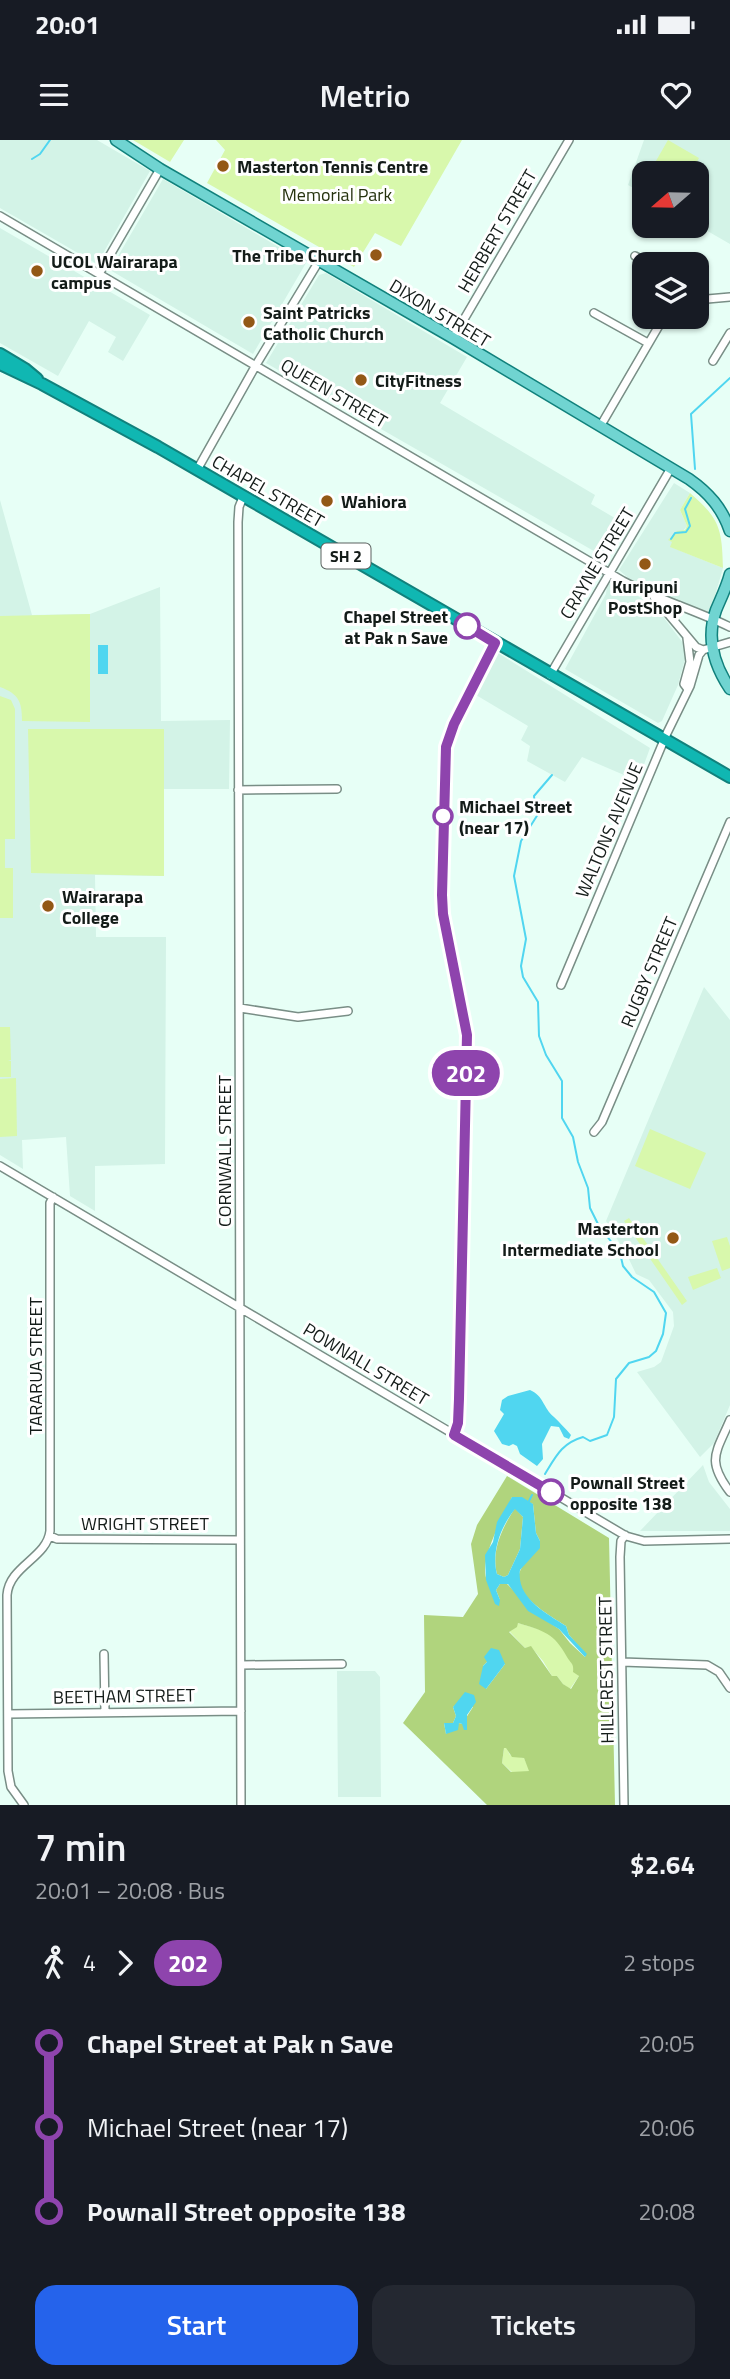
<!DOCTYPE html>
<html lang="en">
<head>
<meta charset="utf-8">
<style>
	:root { --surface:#171b24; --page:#242831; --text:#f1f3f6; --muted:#9ea1a6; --accent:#2563eb }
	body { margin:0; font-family:"Titillium Web",sans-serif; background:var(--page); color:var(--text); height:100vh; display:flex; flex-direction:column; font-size:26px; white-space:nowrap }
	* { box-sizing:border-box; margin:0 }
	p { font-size:23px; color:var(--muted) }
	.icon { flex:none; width:38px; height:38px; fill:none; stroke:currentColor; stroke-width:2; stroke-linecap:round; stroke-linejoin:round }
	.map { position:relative; height:1665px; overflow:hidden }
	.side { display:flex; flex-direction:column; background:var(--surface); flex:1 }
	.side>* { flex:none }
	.badge { padding:0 14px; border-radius:23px; font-size:24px; line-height:46px }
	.needle { width:46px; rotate:250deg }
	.fabs { position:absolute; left:632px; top:21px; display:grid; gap:14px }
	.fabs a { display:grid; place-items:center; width:77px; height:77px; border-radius:14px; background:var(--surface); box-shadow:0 2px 5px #0004; font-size:35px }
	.map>.badge { position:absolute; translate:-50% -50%; box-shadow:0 0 0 4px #fff }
	.legs { display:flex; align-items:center; gap:10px; height:77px; padding:0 35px; font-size:23px }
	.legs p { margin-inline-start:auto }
	.head { display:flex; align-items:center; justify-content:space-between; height:119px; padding:0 35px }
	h1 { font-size:38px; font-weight:600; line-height:52px }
	.action { display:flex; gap:14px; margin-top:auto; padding:14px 35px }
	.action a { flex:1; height:80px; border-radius:21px; background:var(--accent); color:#fff; font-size:28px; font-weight:600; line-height:80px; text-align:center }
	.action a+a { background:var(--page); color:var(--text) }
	ul { padding:0 35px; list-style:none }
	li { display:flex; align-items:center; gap:24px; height:84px; font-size:26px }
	li i { display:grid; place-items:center; width:10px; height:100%; margin:0 9px; background:currentColor }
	li i::after { content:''; width:18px; height:18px; margin:-9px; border:5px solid; border-radius:50%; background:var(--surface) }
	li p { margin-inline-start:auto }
	li:first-child i { background:linear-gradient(#0000 50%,currentColor 0) }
	li:last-child i { background:linear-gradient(currentColor 50%,#0000 0) }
	.status { display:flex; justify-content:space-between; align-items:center; height:49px; padding:0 35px; background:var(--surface); direction:ltr }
	.status svg { height:19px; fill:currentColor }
	header { display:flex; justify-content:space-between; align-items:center; height:91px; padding:0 35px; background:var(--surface); font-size:32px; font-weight:600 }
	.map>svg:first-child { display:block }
</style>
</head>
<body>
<div class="status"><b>20:01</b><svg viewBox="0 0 49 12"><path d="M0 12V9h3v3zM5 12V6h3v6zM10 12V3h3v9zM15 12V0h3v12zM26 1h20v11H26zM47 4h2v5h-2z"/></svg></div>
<header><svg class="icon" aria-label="menu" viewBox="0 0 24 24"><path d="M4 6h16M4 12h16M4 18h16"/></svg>Metrio<svg class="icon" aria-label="heart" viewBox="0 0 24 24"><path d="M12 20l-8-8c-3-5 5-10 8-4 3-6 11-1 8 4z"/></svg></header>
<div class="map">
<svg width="730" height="1665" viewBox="0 0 730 1665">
	<rect width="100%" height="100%" fill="#e7fff6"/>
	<path fill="#d3f3e7" d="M0 0H97L150 31 97 124 0 68Z
		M644 0H730V104L697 85 696 33H644V54L628 45Z
		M163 39 306 123 253 214 110 130Z
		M0 88 150 175 123 221 108 212 116 197 89 181 58 236 0 203Z
		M326 133 467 217 440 263 595 355 591 364 625 384 606 418 266 223 319 135Z
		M674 343 690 353 680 370 687 386 671 407 723 428 710 473 634 443 619 430Z
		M0 360 32 475 90 474 160 447 161 581 230 580 229 649H164V736L95 735 96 797H166L165 1024 95 1026V1071L70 1056 66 997 22 1000 23 1029 0 1015Z
		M612 442H618L658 470 683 503 685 519 678 545 662 581 658 583 565 529 606 454 607 445Z
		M498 513 650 608 638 641 582 617 565 642 527 621 530 606 521 600 528 586 476 555Z
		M704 847 730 880V1265L714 1303 700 1317 637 1232 654 1227 661 1222 674 1186 673 1172 649 1140 636 1134 627 1115 606 1081Z
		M703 1325 709 1342 730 1369V1391H640Z
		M337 1531H375L380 1537 381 1657H338Z"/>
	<path fill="#d8f8ac" d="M133 0H184L170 22Z
		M216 0H462L401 106 375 93 354 127 207 43 225 10Z
		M668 0 699 18 691 33H649Z
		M690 353C720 379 722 389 723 428L670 407 672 402 668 400 677 391 685 390 687 386 680 370Z
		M90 474V582L22 581C22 562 19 554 0 547V476Z
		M0 556 11 560 15 569V699H5V728H13V778H0Z
		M28 589H164V736L31 733Z
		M0 887H10L11 920H8L11 921V937H0Z
		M16 938 17 996 0 997V939Z
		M650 989 706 1013 690 1049 635 1026Z
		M629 1078 687 1161 682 1165 624 1081Z
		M727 1097 730 1106V1128L722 1131 712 1101Z
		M717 1128 721 1138 693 1150 688 1137Z
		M518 1483 545 1491 554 1497 566 1512 579 1536 570 1549 563 1544 557 1536H552L543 1521 531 1507 525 1508 509 1491Z
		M506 1607 510 1615 524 1618 530 1631 514 1634 502 1623 504 1608Z"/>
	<path fill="#b0d47d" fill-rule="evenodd" d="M507 1336 609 1398 615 1665H487L403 1583 425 1552 424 1475 463 1477 478 1454 471 1404 477 1385ZM512 1357 533 1364 536 1393 540 1401C534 1410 526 1419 521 1429 508 1453 551 1476 566 1486L569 1495 586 1514 585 1517 570 1503 559 1489 544 1479 507 1444H500L496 1450 500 1460C496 1454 490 1447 487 1441 478 1419 503 1379 512 1357ZM518 1483C544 1491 554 1493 567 1517 571 1524 574 1523 573 1532L579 1536 571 1549 563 1544 557 1536H552L531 1506 525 1508 509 1492 517 1487ZM487 1522 505 1524 486 1549 483 1526ZM461 1561 473 1567 462 1584 459 1583 446 1594 444 1583H453L456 1576 453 1567ZM504 1608H506L512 1617 524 1618 529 1631 511 1632 502 1623Z
		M515 1368 523 1377 520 1409 508 1435 504 1437 497 1434C491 1411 502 1388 515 1368Z"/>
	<path fill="#50d6f0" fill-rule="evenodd" d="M98 505H108V534H98Z
		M530 1250C544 1256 543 1268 554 1277 560 1283 565 1288 571 1295L569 1299 564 1297 559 1287 551 1286 542 1304 543 1319 537 1326 520 1314 517 1306 513 1304 509 1306 502 1304 494 1291 504 1274 500 1270 502 1260 508 1256Z
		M512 1357H522L533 1364 536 1393 540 1401V1408L520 1430C516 1458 546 1473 566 1486L569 1495 587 1514 585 1517 559 1489 528 1471 508 1444H500L496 1450 500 1460 499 1466 495 1464 486 1440 485 1415 493 1402 497 1382ZM515 1369 523 1377 520 1409 508 1435 504 1437 497 1434C491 1412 501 1386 515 1369Z
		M491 1508 499 1510 505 1524 486 1549 479 1544 483 1526 487 1522 484 1517Z
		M465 1552 474 1555 476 1562 467 1575V1590H464L462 1584 459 1583 458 1590 446 1594 444 1583H453L456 1576 453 1567Z"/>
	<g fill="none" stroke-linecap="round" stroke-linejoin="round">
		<path stroke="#50d6f0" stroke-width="2" d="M32 19 40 14 50 0
			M695 329 691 274 730 238
			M671 399 675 393 686 392 690 386 685 369 691 358
			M545 1334C556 1316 562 1303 583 1297L590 1301 607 1295 614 1277 616 1239 629 1223 649 1217 656 1211 663 1194 666 1173 654 1152 632 1137 623 1126 620 1113 599 1086 590 1068 588 1048 578 1022 573 997 562 978V941L546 915 539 896 538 862 523 837 521 826 526 799 514 736 521 701 540 671 535 666 534 656 552 635
			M529 1361 532 1355"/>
		<defs>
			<path id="minor" d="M0 76 623 441C657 459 695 470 730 487
				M635 116 650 124
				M99 134 160 29
				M696 160 730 157
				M594 173 648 203
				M453 198 569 0
				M713 221 730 193
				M601 285 664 177
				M197 330 256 225 319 121
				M654 457 696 507 703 510 730 502
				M550 535 671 328
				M687 548 684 544 690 522 687 498
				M238 650 337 649
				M561 845 667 593 690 546 699 515 703 510
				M240 868 298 877 348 871
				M594 992 602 982 730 682
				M0 1026 626 1396 644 1401 730 1399
				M730 1280C716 1313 706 1320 730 1352
				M454 1295 458 1283 459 1259 467 895 443 774 442 755 446 607 455 584 495 503
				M50 1396 57 1399 240 1400
				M104 1514 105 1572
				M622 1522 707 1525 719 1532 730 1548
				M242 1525 342 1524
				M8 1574 241 1571
				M24 1665 11 1647 8 1631 7 1455C9 1426 47 1418 50 1391V1063L53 1057
				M241 1665 238 382 239 367 243 357
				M624 1665 620 1417 621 1401 625 1395"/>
			<path id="major" d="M116 0 160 29 453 198 689 339C709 353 722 368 730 391
				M730 434C727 446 721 458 716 470 706 498 714 525 730 549"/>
			<path id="highway" d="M0 214 25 229 37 239
				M0 224 42 244 158 307 730 637"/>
		</defs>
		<use href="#minor" stroke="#798e86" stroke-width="10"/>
		<use href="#major" stroke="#11817c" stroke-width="13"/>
		<use href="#highway" stroke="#11817c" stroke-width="14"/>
		<use href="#minor" stroke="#fff" stroke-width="7"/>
		<use href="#major" stroke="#70d4d1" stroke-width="10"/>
		<use href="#highway" stroke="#10b7b2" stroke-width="10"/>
	</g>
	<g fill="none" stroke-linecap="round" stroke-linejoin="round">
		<defs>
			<path id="line-1" d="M467 486 495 503 454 584 446 607 442 755 443 774 467 895 459 1259 458 1283 454 1295 551 1352"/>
		</defs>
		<use href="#line-1" stroke="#fff" stroke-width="16"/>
		<use href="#line-1" stroke="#8e44ad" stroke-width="10"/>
	</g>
	<g fill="#935816" stroke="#fff" stroke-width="2.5">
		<circle cx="223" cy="26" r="7"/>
		<circle cx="376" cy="115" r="7"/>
		<circle cx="37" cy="131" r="7"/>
		<circle cx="249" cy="182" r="7"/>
		<circle cx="361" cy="240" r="7"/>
		<circle cx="327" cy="361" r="7"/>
		<circle cx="645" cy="424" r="7"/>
		<circle cx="48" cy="766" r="7"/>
		<circle cx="673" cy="1098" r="7"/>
	</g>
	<g fill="#fff" stroke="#8e44ad" stroke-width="3.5">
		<circle cx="467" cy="486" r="12"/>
		<circle cx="443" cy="676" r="9"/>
		<circle cx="551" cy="1352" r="12"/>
	</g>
	<g text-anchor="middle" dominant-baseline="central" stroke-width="6" stroke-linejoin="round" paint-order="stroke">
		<rect fill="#fff" stroke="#5a605e" stroke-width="2" x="321.5" y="403.5" width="49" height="25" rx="5"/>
		<g font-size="16" font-weight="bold" fill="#141c19">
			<text x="346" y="416">SH 2</text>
		</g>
		<g font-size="18" font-weight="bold" fill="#141c19" stroke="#fff" text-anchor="start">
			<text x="237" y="26">Masterton Tennis Centre</text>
			<text x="362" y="115" text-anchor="end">The Tribe Church</text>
			<text x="51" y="121">UCOL Wairarapa<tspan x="51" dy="21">campus</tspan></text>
			<text x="263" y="172">Saint Patricks<tspan x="263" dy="21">Catholic Church</tspan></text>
			<text x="375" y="240">CityFitness</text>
			<text x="341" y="361">Wahiora</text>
			<text x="645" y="446" text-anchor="middle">Kuripuni<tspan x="645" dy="21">PostShop</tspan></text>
			<text x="62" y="756">Wairarapa<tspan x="62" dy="21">College</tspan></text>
			<text x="659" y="1088" text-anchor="end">Masterton<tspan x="659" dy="21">Intermediate School</tspan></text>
		</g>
		<g font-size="18" fill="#26330f" stroke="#fff">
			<text x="337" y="54">Memorial Park</text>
		</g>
		<g font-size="18" fill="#141c19" stroke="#fff">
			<text transform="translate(497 91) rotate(-60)">HERBERT STREET</text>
			<text transform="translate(440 173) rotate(31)">DIXON STREET</text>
			<text transform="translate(334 253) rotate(30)">QUEEN STREET</text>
			<text transform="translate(268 351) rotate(30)">CHAPEL STREET</text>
			<text transform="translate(597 423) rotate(-59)">CRAYNE STREET</text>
			<text transform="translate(609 690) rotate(-67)">WALTONS AVENUE</text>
			<text transform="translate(649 832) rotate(-67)">RUGBY STREET</text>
			<text transform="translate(224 1011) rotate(-90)">CORNWALL STREET</text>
			<text transform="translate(366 1224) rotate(31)">POWNALL STREET</text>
			<text transform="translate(35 1226) rotate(-90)">TARARUA STREET</text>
			<text x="145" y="1383">WRIGHT STREET</text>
			<text transform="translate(606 1530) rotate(-91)">HILLCREST STREET</text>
			<text transform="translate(124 1556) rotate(-1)">BEETHAM STREET</text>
		</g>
		<g font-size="18" font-weight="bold" fill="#141c19" stroke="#fff" text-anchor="start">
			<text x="448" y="476" text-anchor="end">Chapel Street<tspan x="448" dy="21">at Pak n Save</tspan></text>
			<text x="459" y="666">Michael Street<tspan x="459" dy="21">(near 17)</tspan></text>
			<text x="570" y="1342">Pownall Street<tspan x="570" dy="21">opposite 138</tspan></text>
		</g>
	</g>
</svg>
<div class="fabs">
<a><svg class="needle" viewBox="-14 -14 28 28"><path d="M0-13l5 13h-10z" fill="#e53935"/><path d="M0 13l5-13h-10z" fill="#9ea1a6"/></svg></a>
<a><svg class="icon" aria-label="layers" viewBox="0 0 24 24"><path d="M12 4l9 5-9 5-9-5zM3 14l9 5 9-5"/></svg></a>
</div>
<b class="badge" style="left:466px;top:933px;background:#8e44ad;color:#fff">202</b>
</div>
<section class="side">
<div class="head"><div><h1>7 min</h1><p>20:01 – 20:08 · Bus</p></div><b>$2.64</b></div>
<div class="legs"><svg class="icon" aria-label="walk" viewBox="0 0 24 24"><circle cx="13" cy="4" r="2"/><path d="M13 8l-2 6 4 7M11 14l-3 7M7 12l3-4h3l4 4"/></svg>4<svg class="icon" aria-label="forward" viewBox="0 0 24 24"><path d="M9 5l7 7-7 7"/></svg><b class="badge" style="background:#8e44ad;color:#fff">202</b><p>2 stops</p></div>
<ul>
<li><i style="color:#8e44ad"></i><b>Chapel Street at Pak n Save</b><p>20:05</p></li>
<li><i style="color:#8e44ad"></i><span>Michael Street (near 17)</span><p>20:06</p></li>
<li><i style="color:#8e44ad"></i><b>Pownall Street opposite 138</b><p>20:08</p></li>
</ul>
<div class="action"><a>Start</a><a>Tickets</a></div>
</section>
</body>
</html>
